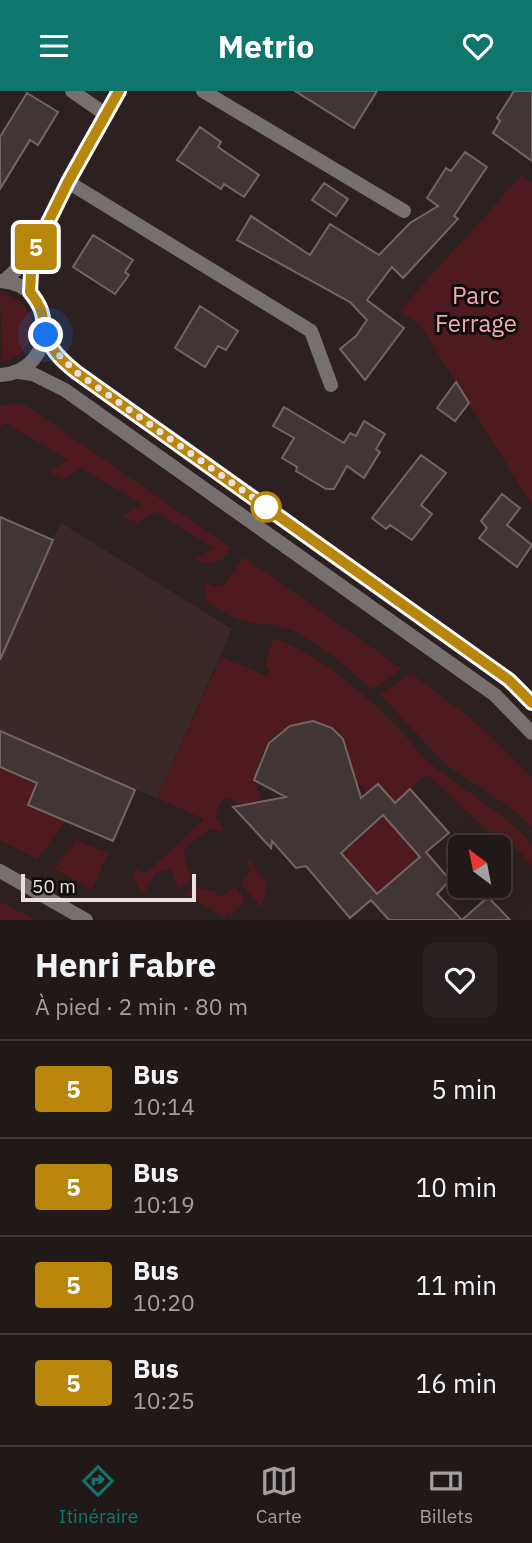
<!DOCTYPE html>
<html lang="fr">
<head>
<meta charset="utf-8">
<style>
	:root { --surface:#211818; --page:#292121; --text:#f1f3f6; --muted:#a2a0a2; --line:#3e3737; --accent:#0f766e }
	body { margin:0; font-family:"IBM Plex Sans",sans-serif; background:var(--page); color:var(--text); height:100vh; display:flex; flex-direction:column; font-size:26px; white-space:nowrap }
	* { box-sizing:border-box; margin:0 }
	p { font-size:23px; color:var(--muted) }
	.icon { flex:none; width:38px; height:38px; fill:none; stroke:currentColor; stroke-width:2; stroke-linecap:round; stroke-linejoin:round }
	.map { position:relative; height:829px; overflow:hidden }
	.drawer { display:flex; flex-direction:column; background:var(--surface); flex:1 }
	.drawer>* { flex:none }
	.badge { padding:0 14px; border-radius:5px; font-size:24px; line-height:46px }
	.needle { width:46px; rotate:328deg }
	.fabs { position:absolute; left:448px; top:744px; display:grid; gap:14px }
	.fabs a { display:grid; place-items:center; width:63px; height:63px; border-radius:10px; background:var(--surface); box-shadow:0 7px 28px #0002,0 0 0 2px var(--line); font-size:35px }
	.scale { position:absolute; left:21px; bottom:18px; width:175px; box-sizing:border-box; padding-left:7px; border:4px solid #e9e1e1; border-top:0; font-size:19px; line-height:24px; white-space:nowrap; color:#e9e1e1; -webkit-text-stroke:5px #110c0c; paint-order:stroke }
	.you { position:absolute; width:35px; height:35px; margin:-18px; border:5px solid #fff; border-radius:50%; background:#1a73e8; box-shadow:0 0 0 10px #1a73e833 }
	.map>.badge { position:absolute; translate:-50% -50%; box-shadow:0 0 0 4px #fff }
	.round { display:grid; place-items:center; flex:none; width:74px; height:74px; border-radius:10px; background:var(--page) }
	.overview { display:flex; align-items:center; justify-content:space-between; height:119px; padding:0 35px }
	h1 { font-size:33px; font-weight:800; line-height:52px }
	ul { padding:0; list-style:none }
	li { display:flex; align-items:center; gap:21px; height:98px; padding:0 35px; border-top:2px solid var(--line) }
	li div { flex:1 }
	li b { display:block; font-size:26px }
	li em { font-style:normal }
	li .badge { min-width:77px; font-weight:700; text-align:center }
	header { display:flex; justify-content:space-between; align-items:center; height:91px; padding:0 35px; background:var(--accent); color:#fff; font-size:32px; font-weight:800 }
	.tabs { display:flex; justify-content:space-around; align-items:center; height:98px; border-top:2px solid var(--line); background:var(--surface); font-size:19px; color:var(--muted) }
	.tabs a { display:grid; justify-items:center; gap:4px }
	.tabs .active { color:var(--accent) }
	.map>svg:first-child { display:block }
</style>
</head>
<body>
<header><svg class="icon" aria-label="menu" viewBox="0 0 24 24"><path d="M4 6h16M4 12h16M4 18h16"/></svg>Metrio<svg class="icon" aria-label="heart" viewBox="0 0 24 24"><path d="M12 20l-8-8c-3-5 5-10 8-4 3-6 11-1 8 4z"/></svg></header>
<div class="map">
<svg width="532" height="829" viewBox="0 0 532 829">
	<rect width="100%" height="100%" fill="#2c2020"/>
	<path fill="#3b2828" d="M0 426 52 449 61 432 232 538 157 707 135 699 113 750 28 714 0 676Z"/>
	<path fill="#4e1a1f" d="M522 84 532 91V414L422 237 400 219Z
		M0 202C42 212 44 260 2 271Z
		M16 312 27 315 231 457 222 469 206 473 196 468 214 457 155 421 137 432 123 425 142 413 81 377 62 388 49 380 68 369 6 332 0 336V315Z
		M244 466 402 578 372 598C346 576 306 539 272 533 265 531 257 534 250 532 234 528 220 519 206 511V492L216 496 224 494Z
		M274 547C321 565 359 598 395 634 407 646 418 662 431 673 464 701 503 720 532 753V774L512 753 507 758 427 683 395 712 378 693 367 702 348 680 351 675C349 667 347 654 345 649 330 621 280 630 267 654 262 662 258 678 254 689L263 710 246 714 224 706 214 726 226 740 219 741 210 737 184 759 186 776 191 783 190 791 178 799 171 778 156 782 145 801 139 798 132 782 136 778 145 783 204 728 157 707 221 566 267 585 270 580 265 574Z
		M411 582 475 631 532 686V736L510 716 448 675 380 604Z
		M0 676 37 692 28 714 66 730 37 768 0 749Z
		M383 724 420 766 377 803 341 762Z
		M76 749 108 762 92 799 54 778Z
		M248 766 267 793 262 817 240 792 249 784Z
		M195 796 214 800 219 805 225 804 235 796 245 808 232 824 228 821 224 826 185 803Z
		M0 811 37 829H0Z"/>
	<path fill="#423535" stroke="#746565" stroke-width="2" fill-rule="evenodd" d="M295 0H377L354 37Z
		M514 0H532V70L493 42 500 30 497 27Z
		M27 2 58 21 38 54 30 49 0 98V46Z
		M200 36 221 51 218 56 259 84 244 106 224 93 221 98 177 69Z
		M465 61 487 76 454 125 458 128 403 187 392 176 367 209 404 237 365 289 340 258 356 245 367 229 350 211 237 149 251 125 310 164 330 133 379 164 410 132 438 115 427 107 446 77 451 80Z
		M324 92 348 108 336 125 312 109Z
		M93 144 133 169 125 181 129 184 115 203 73 176Z
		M200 215 238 240 226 259 218 255 205 276 175 257Z
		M456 291 469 312 455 330 437 317Z
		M284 316 344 352 350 342 356 345 364 330 385 343 376 358 380 361 364 387 347 375 334 398H326L296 380 297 376 282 367 294 347 273 335Z
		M421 364 446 382 421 414 432 423 412 449 390 434 386 438 372 427Z
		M502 403 520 417 507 434 532 454 517 476 479 447 487 437 481 430Z
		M0 426 53 449 0 569Z
		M313 630 332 637 343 648 361 707 378 693 395 712 410 698 449 742 426 761 450 789 437 803 462 829H389L371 809 350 827 306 775 296 777 272 750 271 757 233 716 286 706 254 689 269 652 290 635ZM383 724 420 766 377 803 341 762Z
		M0 640 135 699 113 750 28 714 37 692 0 676Z
		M488 806 510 829H462Z"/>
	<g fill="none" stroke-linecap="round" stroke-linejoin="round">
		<path stroke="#777070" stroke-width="14" d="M72 0 105 23
			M203 0 404 120
			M68 91 311 240 331 294
			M4 190 31 165 68 91 119 0
			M30 201 31 165
			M0 780 86 829"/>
		<path stroke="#777070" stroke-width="14" d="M0 190C60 193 59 281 0 284
			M46 245 53 258 76 281 509 589 532 612
			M18 281 33 283 65 299 495 604 532 642"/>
	</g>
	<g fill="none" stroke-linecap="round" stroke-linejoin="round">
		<defs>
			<path id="line" d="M119 0 68 91 32 164 30 201C48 224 40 227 47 247 53 262 65 272 76 281L509 589 532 612"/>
		</defs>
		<use href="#line" stroke="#fff" stroke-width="16"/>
		<use href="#line" stroke="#b8860b" stroke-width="10"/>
		<path stroke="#e9e1e1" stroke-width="7" stroke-dasharray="0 12.6" d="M46 244 53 258 76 281 266 416"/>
	</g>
	<circle fill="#fff" stroke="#b8860b" stroke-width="3.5" cx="266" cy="416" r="14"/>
	<g text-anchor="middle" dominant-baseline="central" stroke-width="6" stroke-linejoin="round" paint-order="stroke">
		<g font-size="24" fill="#f1abac" stroke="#110c0c">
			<text x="476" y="204">Parc<tspan x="476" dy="28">Ferrage</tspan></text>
		</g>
	</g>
</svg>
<div class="fabs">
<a><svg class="needle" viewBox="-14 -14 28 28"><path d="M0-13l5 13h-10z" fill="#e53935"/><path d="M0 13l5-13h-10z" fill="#a2a0a2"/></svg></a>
</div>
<div class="scale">50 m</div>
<div class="you" style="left:46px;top:244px"></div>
<b class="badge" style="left:36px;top:156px;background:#b8860b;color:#fff">5</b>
</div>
<section class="drawer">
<div class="overview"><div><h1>Henri Fabre</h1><p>À pied · 2 min · 80 m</p></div><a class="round"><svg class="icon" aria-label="heart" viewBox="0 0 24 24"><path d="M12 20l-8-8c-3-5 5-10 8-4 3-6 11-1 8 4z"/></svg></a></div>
<ul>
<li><span class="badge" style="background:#b8860b;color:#fff">5</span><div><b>Bus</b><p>10:14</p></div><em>5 min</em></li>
<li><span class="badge" style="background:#b8860b;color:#fff">5</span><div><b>Bus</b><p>10:19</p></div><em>10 min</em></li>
<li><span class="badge" style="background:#b8860b;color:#fff">5</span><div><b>Bus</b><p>10:20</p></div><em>11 min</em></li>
<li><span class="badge" style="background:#b8860b;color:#fff">5</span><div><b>Bus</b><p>10:25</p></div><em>16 min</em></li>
</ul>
</section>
<nav class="tabs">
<a class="active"><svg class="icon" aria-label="directions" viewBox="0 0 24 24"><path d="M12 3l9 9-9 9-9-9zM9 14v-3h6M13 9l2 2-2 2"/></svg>Itinéraire</a>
<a><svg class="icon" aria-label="map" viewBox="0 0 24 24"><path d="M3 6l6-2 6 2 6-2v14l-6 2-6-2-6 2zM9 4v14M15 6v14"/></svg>Carte</a>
<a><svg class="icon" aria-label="tickets" viewBox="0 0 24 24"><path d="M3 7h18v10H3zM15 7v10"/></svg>Billets</a>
</nav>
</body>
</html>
